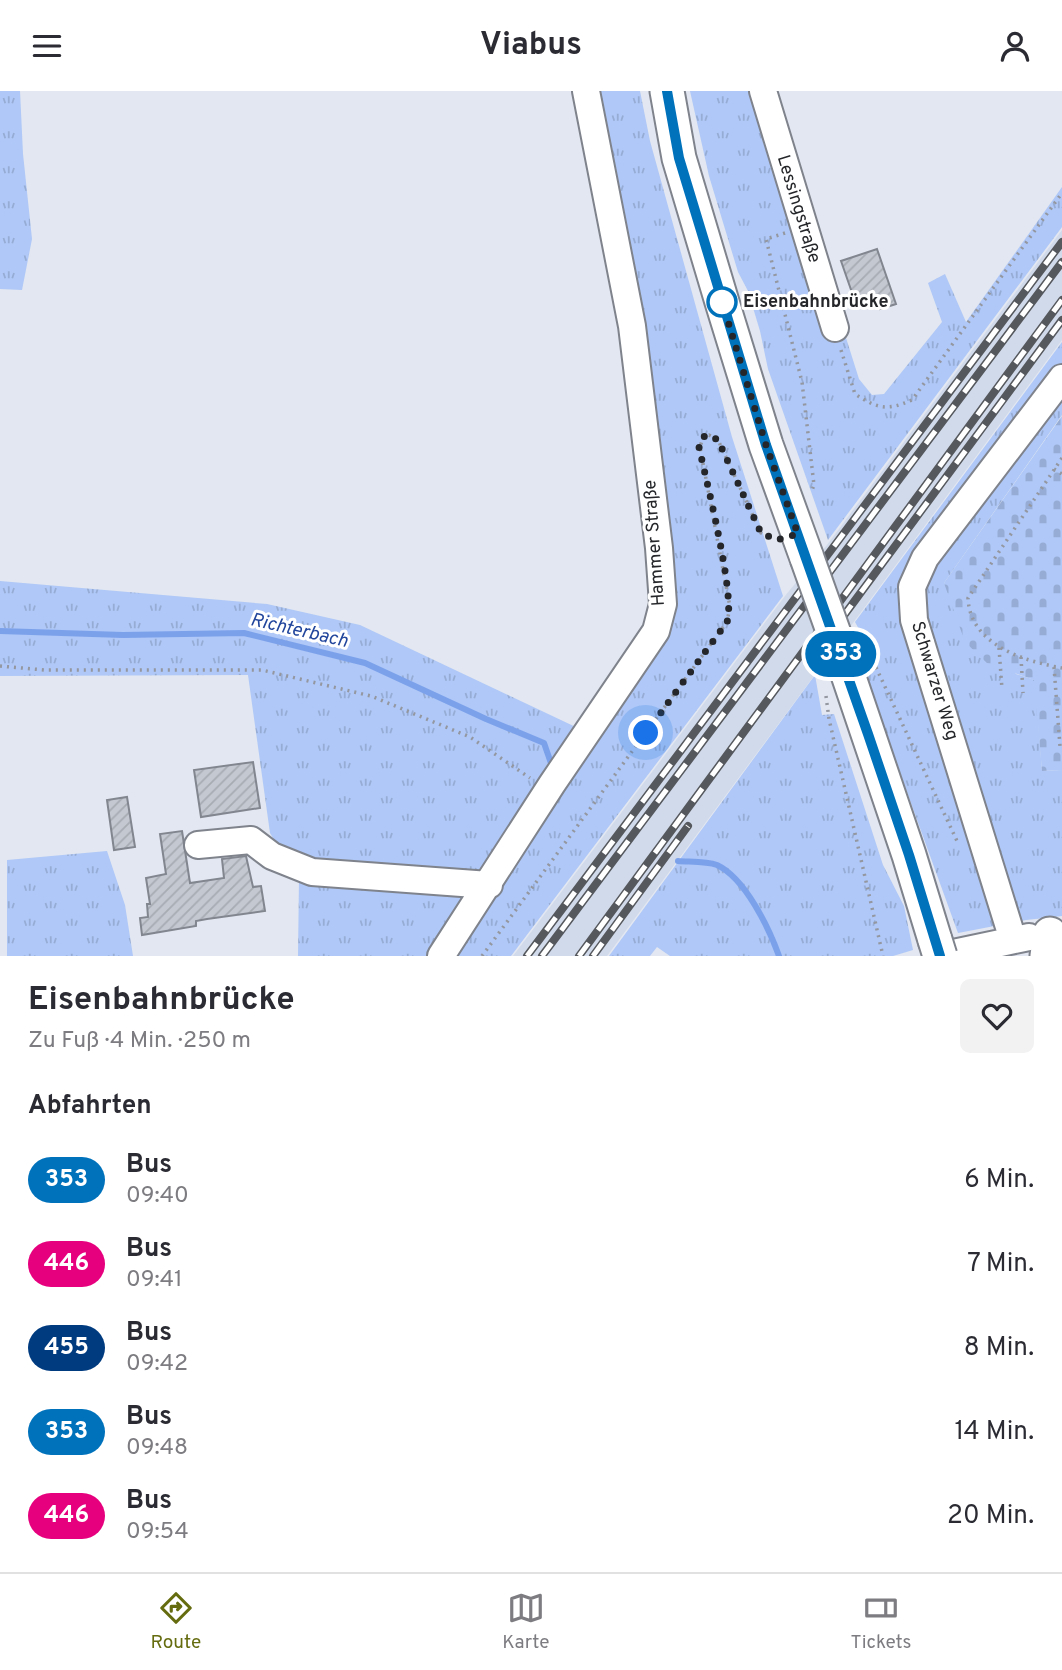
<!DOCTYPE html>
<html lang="de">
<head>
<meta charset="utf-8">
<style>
	:root { --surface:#fff; --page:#f2f2f3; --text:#2b2b33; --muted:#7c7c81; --line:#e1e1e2; --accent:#656c10 }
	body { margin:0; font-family:Overpass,sans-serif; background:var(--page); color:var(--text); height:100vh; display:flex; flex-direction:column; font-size:26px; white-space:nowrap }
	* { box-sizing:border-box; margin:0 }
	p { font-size:23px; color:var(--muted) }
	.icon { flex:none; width:38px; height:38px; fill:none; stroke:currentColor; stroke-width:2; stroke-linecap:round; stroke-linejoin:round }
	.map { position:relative; height:865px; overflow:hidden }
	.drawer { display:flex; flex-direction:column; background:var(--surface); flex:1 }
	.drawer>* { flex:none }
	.badge { padding:0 14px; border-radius:23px; font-size:24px; line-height:46px }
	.you { position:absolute; width:35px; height:35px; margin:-18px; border:5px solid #fff; border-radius:50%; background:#1a73e8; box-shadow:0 0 0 10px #1a73e833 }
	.map>.badge { position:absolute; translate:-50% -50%; box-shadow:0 0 0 4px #fff }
	h2 { padding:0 28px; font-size:26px; line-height:63px }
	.round { display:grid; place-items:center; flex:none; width:74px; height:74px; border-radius:10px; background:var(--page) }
	.overview { display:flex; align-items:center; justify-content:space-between; height:119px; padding:0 28px }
	h1 { font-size:33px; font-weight:700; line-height:52px }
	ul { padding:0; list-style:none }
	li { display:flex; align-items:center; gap:21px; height:84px; padding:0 28px }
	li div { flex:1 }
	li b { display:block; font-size:26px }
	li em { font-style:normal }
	li .badge { min-width:77px; font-weight:700; text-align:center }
	header { display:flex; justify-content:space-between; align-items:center; height:91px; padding:0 28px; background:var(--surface); font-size:32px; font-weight:700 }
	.menu { display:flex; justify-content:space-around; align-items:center; height:98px; border-top:2px solid var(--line); background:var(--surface); font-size:19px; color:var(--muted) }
	.menu a { display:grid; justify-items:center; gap:4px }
	.menu .current { color:var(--accent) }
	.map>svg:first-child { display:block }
</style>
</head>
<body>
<header><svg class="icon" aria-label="menu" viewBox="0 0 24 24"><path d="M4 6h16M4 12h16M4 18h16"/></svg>Viabus<svg class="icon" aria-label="person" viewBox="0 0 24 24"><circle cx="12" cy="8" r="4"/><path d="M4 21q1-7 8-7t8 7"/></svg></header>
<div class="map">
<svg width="1062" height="865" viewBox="0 0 1062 865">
	<defs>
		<pattern id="grass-tufts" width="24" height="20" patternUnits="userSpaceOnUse" patternTransform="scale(1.75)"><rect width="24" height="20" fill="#afc8f7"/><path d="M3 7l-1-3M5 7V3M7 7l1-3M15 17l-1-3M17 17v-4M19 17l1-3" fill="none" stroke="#96acd4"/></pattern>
		<pattern id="cemetery-stones" width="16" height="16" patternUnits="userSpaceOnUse" patternTransform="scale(1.75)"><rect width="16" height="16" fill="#afc8f7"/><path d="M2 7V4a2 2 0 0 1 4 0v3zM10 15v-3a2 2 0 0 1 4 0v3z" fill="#96acd4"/></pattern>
		<pattern id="building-hatch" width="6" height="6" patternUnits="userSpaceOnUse" patternTransform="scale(1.75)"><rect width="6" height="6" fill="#c3c8d1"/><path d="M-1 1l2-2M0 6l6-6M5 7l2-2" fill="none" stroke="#a7acb3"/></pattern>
	</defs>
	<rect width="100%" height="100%" fill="#e2e7f1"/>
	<path fill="#d1daea" d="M1062 139V249L607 865H513L785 505 827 454Z"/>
	<path fill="url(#grass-tufts)" d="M0 0H20L23 63 32 148 22 199 0 198Z
		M592 0H640L650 50 732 346 783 505 511 865H446L660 542Z
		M690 0H768L859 288 872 304 884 303 942 231 928 192 945 183 966 231 1062 96V136L828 449 768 278 760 240 748 200 738 181 709 85Z
		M1062 251V324L944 492 1016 583 1035 589 1042 680 1062 679V825L1026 829 958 842 862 577 877 571 855 531Z
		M0 490 267 513 360 534 582 639 481 780 464 782 311 775 282 762 270 742 248 584 0 585Z
		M815 584 822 624 834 623 883 774 904 815 913 859 893 865H670L657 856 650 865H609Z
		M107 760 125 814 133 865H7V769Z
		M299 788 471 805 437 865H298Z"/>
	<path fill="url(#cemetery-stones)" d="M1062 325V679L1042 680 1034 589 987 572 965 551 944 492Z"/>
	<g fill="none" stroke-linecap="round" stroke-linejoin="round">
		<path stroke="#7ca1eb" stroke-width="6" d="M0 540 123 544 244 542 365 572 486 628 544 652 553 678
			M678 770C689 771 706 770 717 774 745 787 769 837 779 865"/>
	</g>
	<path fill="url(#building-hatch)" stroke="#81868f" stroke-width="2" d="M877 158 896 213 880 218 877 209 857 216 841 170Z
		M253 671 260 717 201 726 194 679Z
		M127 706 135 756 114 759 107 709Z
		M182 740 190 792 224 787 222 768 246 765 253 796 261 795 265 820 207 828 196 830V835L142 844 140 827 148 826 147 813H150L146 787 166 783 160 743Z"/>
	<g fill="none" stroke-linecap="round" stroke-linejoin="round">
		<defs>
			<path id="minor" d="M763 0 835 237
				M198 754 251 749 272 765 312 781 489 794
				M1013 849 914 529 912 496 925 467 1062 287
				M441 865 552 693 656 540 663 513 659 457 632 235 586 0
				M939 865 1029 846"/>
			<path id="major" d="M667 0 679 67 722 211 766 354 807 467
				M837 551 909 764 935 849
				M1047 865 1050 843"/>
		</defs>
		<use href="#minor" stroke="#7f838c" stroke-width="30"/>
		<use href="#major" stroke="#7f838c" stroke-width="37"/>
		<path stroke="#94979f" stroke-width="3.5" stroke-dasharray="2 5" stroke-linecap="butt" d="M785 142 766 148 802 291 814 394 811 402
			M841 259 855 303C878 318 887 320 912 309L1062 102
			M1062 367 968 507C970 554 1024 570 1062 577
			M1054 378 1062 383
			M999 557 1002 598
			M1021 566 1023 602
			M873 570 957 750
			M0 575 44 579H262L371 605 470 646 530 687
			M1054 576 1060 655H1062
			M826 605 829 628 883 865
			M482 865 727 531 730 516 700 356 703 346 709 344 718 349 761 442 772 447"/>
		<use href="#minor" stroke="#fff" stroke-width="26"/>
		<use href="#major" stroke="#fff" stroke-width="33"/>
		<defs>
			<path id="rail" d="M842 527 1062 229
				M527 865 1062 151
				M542 865 1062 171
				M579 865 1062 209
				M593 865 688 735"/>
		</defs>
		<use href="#rail" stroke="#55585d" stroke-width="8"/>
		<use href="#rail" stroke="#fff" stroke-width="5" stroke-dasharray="16" stroke-linecap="butt"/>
		<defs>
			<path id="major-bridge" d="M807 467 837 551
				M935 849 940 865"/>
		</defs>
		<use href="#major-bridge" stroke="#7f838c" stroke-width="37" stroke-linecap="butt"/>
		<use href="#major-bridge" stroke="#fff" stroke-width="33"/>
	</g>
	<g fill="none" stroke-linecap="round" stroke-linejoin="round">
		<defs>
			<path id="line" d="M667 0 679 67 766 354 868 643 909 764 940 865"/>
		</defs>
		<use href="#line" stroke="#fff" stroke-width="16"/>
		<use href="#line" stroke="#0072bc" stroke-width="10"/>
		<path stroke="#242629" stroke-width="7" stroke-dasharray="0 12.6" d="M646 642 727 531C736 506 706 389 699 356L703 346 709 344 718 349 761 442 777 449 798 443 766 354 722 211"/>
	</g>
	<circle fill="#fff" stroke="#0072bc" stroke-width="3.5" cx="722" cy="211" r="14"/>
	<g text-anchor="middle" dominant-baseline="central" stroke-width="6" stroke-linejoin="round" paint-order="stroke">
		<g font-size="18" fill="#242629" stroke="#fff">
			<text transform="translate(798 118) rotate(73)">Lessingstraße</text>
			<text transform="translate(655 452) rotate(-94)">Hammer Straße</text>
			<text transform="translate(934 590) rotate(73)">Schwarzer Weg</text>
		</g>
		<g font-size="18" font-weight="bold" fill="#242629" stroke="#fff" text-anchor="start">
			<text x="743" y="211">Eisenbahnbrücke</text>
		</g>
		<g font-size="19" font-style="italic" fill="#22469c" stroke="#fff">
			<text transform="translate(299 540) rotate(13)">Richterbach</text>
		</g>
	</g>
</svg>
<div class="you" style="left:646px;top:642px"></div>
<b class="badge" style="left:841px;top:563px;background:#0072bc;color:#fff">353</b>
</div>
<section class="drawer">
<div class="overview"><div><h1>Eisenbahnbrücke</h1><p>Zu Fuß · 4 Min. · 250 m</p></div><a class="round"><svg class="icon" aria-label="heart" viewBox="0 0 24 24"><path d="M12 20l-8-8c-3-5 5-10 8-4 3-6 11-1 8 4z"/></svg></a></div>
<h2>Abfahrten</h2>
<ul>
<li><span class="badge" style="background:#0072bc;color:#fff">353</span><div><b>Bus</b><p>09:40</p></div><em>6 Min.</em></li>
<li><span class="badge" style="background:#e6007e;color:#fff">446</span><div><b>Bus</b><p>09:41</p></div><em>7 Min.</em></li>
<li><span class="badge" style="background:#003b80;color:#fff">455</span><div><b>Bus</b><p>09:42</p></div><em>8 Min.</em></li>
<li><span class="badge" style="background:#0072bc;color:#fff">353</span><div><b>Bus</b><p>09:48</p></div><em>14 Min.</em></li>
<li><span class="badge" style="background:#e6007e;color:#fff">446</span><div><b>Bus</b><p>09:54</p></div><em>20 Min.</em></li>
</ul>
</section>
<nav class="menu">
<a class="current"><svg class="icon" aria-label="directions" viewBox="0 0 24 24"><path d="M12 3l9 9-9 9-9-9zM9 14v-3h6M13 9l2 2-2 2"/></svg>Route</a>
<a><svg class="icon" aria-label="map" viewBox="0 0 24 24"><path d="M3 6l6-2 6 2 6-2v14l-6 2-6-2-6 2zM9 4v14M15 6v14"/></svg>Karte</a>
<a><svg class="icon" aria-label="tickets" viewBox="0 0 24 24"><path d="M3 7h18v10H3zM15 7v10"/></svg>Tickets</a>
</nav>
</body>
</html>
